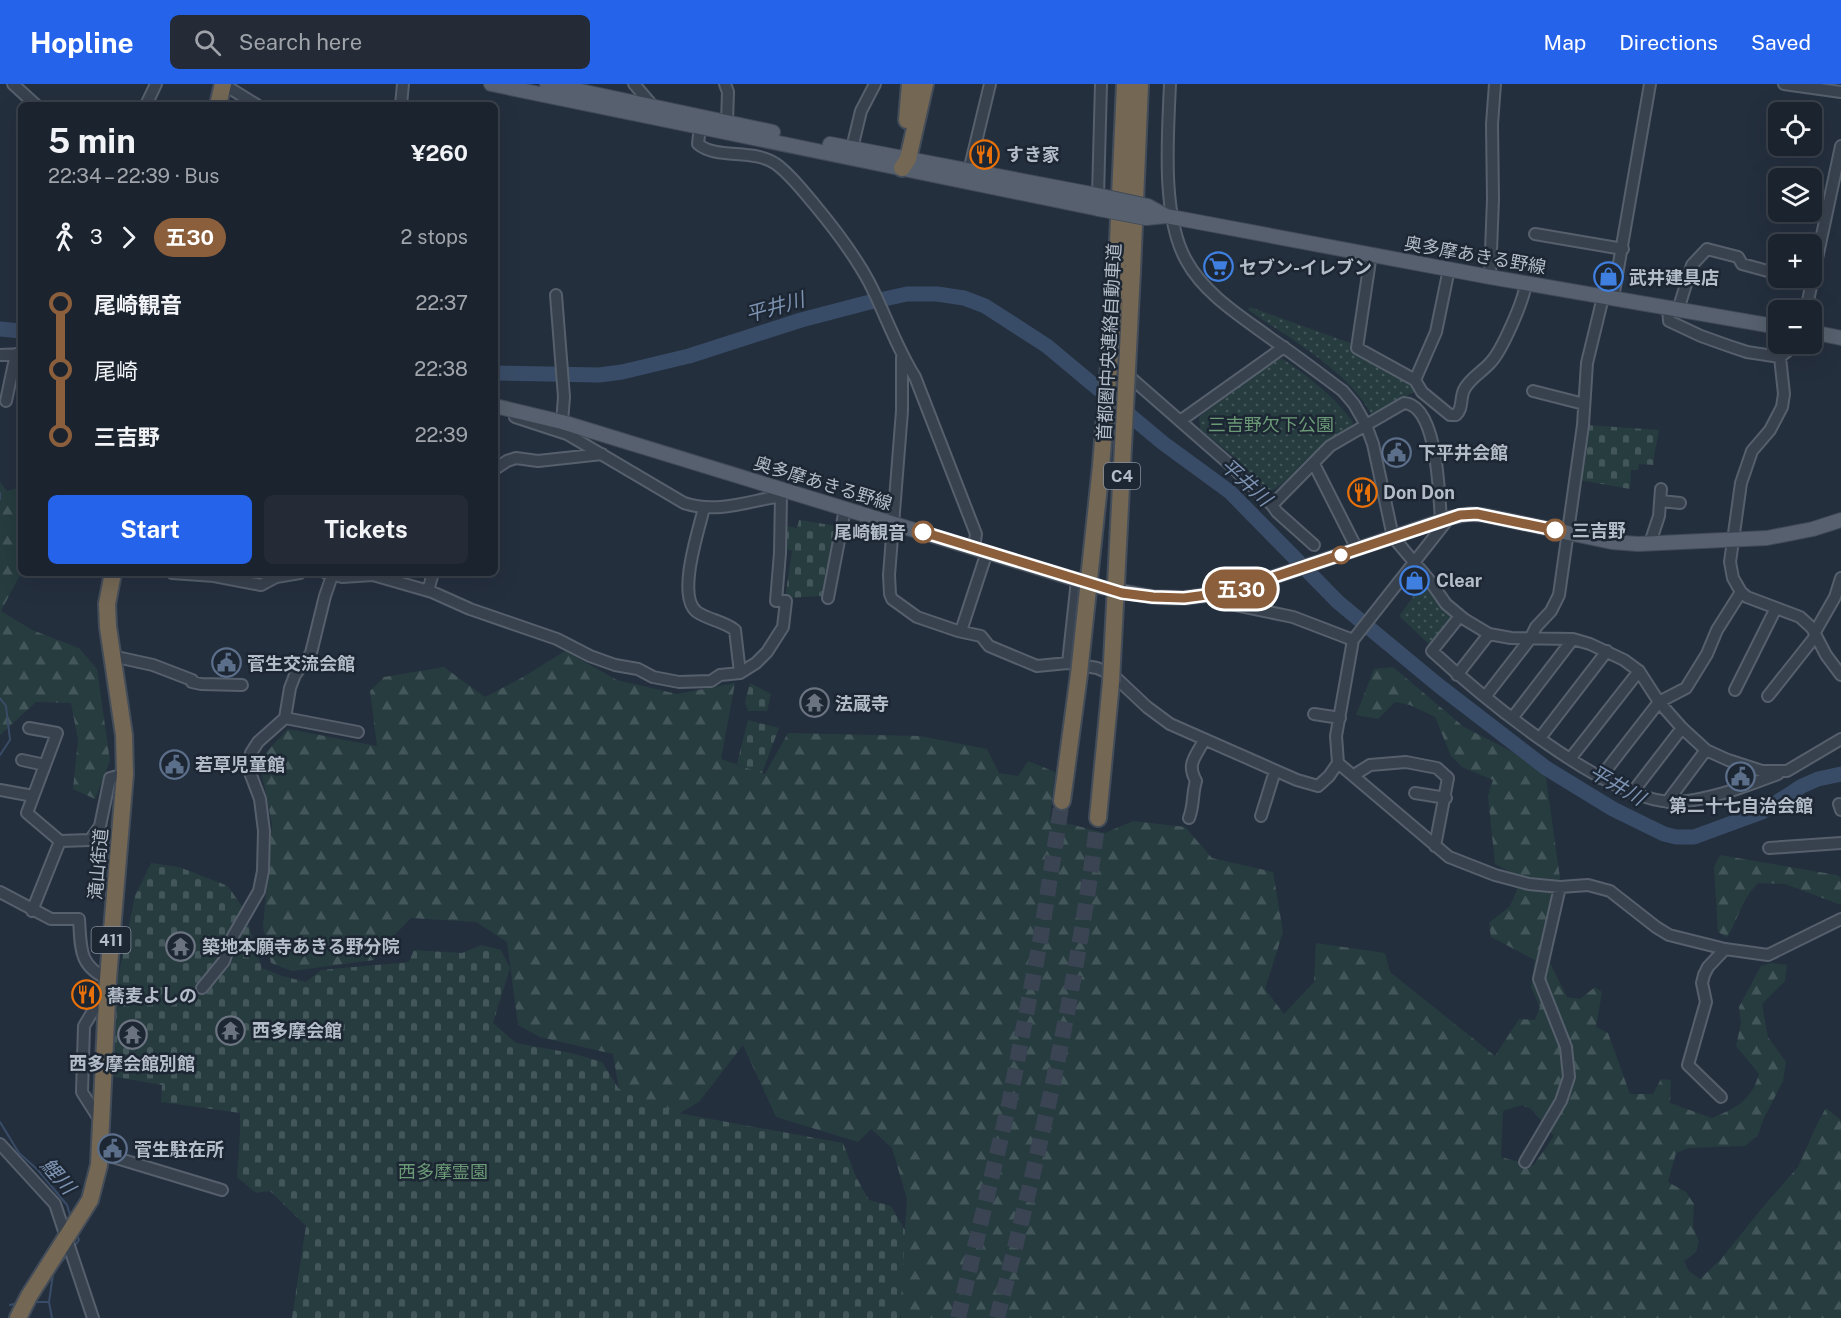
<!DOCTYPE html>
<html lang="en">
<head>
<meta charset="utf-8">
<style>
	:root { --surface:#1b232e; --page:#242b36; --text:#f1f3f6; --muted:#a0a4aa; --line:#39404a; --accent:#2563eb }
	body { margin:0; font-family:"Public Sans","Noto Sans JP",sans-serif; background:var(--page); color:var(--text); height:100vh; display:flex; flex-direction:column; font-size:22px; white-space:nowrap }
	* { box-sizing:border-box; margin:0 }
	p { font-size:20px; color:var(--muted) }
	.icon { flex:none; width:33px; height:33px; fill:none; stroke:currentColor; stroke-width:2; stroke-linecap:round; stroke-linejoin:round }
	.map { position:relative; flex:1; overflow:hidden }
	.sheet { position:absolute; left:18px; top:18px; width:480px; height:474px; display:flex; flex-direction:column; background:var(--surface); border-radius:9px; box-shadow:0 6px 24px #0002,0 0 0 2px var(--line) }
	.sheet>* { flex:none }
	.badge { padding:0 12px; border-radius:20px; font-size:21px; line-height:39px }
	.tools { position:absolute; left:1768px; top:18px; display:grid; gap:12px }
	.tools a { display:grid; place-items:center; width:54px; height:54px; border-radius:9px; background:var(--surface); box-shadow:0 6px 24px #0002,0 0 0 2px var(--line); font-size:30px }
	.map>.badge { position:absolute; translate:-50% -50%; box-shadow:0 0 0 3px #fff }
	.legs { display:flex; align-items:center; gap:9px; height:66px; padding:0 30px; font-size:20px }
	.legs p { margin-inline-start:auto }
	.headline { display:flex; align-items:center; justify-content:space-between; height:102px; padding:0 30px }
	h1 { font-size:33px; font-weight:700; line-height:45px }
	.button { display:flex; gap:12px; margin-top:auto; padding:12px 30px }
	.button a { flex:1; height:69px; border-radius:9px; background:var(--accent); color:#fff; font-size:24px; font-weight:700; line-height:69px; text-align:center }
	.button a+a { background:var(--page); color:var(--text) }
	ul { padding:0 30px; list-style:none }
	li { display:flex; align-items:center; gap:21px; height:66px; font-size:22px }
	li i { display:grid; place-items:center; width:9px; height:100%; margin:0 8px; background:currentColor }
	li i::after { content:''; width:15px; height:15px; margin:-8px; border:4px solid; border-radius:50%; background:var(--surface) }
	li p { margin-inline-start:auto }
	li:first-child i { background:linear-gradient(#0000 50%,currentColor 0) }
	li:last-child i { background:linear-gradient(currentColor 50%,#0000 0) }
	header { display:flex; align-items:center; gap:36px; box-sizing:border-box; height:84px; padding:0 30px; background:var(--accent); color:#fff }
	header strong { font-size:28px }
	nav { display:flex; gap:33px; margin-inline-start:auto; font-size:21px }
	.search { width:420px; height:54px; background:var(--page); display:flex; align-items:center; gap:15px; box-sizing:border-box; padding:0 21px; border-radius:9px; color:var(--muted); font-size:22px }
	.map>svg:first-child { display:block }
</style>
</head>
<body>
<header>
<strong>Hopline</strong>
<div class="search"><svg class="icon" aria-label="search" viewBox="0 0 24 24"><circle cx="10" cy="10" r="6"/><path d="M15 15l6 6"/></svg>Search here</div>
<nav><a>Map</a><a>Directions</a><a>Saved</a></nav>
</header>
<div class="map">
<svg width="1841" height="1234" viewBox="0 0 1841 1234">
	<defs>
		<pattern id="grass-dots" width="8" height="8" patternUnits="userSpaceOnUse" patternTransform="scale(1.5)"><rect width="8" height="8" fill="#263c3f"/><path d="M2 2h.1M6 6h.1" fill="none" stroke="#435659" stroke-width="1.8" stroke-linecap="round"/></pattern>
		<pattern id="forest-firs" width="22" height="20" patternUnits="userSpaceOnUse" patternTransform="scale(1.5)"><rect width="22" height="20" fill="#263c3f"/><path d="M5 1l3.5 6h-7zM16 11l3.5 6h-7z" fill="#435659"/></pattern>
		<pattern id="cemetery-stones" width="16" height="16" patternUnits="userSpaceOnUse" patternTransform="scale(1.5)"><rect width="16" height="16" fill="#263c3f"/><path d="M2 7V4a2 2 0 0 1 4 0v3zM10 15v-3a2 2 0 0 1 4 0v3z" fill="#435659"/></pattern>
	</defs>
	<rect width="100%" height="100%" fill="#242f3e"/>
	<path fill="url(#grass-dots)" d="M1250 223 1353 260 1400 291 1417 306 1376 329H1371C1345 285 1289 254 1248 226Z
		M1277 275H1283C1311 295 1332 310 1353 338L1351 344C1336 353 1321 362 1308 374 1296 384 1285 403 1269 407L1233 372 1200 345 1199 333Z
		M1425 497 1453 532 1454 536 1430 561 1399 532Z"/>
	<path fill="url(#forest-firs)" fill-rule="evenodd" d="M0 398 7 407 21 403V489L1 527 32 546 79 564 97 585 110 677 95 715 73 705 78 656 71 619 36 618 0 651Z
		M565 567 617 596 677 610 735 599 721 675 765 690 788 649 920 652 987 665 999 689 1018 692 1028 677 1055 688 1050 735 1105 749 1133 737 1185 743 1212 774 1273 788 1283 848 1265 905 1284 930 1314 898 1316 859 1385 869 1390 888 1495 972 1519 935 1535 936 1540 923 1531 903 1535 876 1491 853 1489 839 1510 822 1522 794 1495 780 1488 712 1493 696 1462 683 1451 672 1435 633 1410 621 1395 618 1378 635 1356 631 1374 585 1393 583 1464 643 1526 675 1546 694 1560 794 1541 861 1567 913 1580 915 1595 903 1602 908 1596 943 1608 949 1630 1010H1653L1661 995 1671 996 1670 1019 1712 1034C1736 1024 1751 1017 1759 990L1736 962 1741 939 1739 923 1761 882 1772 879 1787 881 1785 897 1762 920 1768 953 1786 978 1783 997 1763 1036 1758 1051 1745 1062 1688 1064 1676 1069 1668 1098 1686 1108 1694 1120 1693 1143 1699 1158 1696 1168 1684 1177 1689 1187 1700 1195 1721 1175 1763 1123 1798 1083 1816 1042 1826 1024 1841 1036V1234H901L899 1221 907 1115 892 1064 871 1045 858 1058 776 1033 743 961 699 1018 673 1033 620 1012 613 970 540 953 518 941 507 858 476 838 411 834 380 866 374 876 292 887 271 879 263 843 272 740 259 676 288 645 377 662 370 607 384 593 444 583 485 613 525 592ZM1522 1021 1531 1025 1554 1052 1533 1082 1501 1073 1503 1027Z
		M1720 771 1837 791 1841 794V821L1785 800 1758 799C1741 816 1739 834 1727 853L1718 848 1714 783Z"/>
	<path fill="url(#cemetery-stones)" d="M1587 341 1659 346 1654 372V381L1639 380 1638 386H1631L1630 405 1579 396Z
		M799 436 837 442 823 512 785 514 792 467 787 465 786 442 797 444Z
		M750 599 771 610 767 627H748L745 618Z
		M748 636 779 644 762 689 737 680Z
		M151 779 179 783 228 802 243 824 262 884 282 892 306 898 321 886 409 878 414 866 462 869 481 861 501 866 510 884 493 939 516 959 571 969 602 978 619 1005 678 1029 843 1059 856 1093 869 1116 891 1122 905 1146 900 1234H292L306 1142 270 1107 256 1109 237 1093 240 1048V1029L161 1018 162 1001 110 992 117 898 135 812Z"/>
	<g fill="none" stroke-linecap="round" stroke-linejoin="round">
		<path stroke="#394c67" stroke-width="2" d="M0 409V415
			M0 614 6 622 10 656 0 671
			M0 1038 19 1069 38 1086 67 1121 71 1134
			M73 1164 79 1156 77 1151
			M56 1185 67 1171
			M34 1218H49
			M10 1221 18 1219
			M52 1234 49 1218 53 1190"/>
		<path stroke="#394c67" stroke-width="15" d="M0 245 21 247
			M495 289 599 291 622 288 689 272 801 236 866 219 907 210H937L964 214 985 222 1047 262 1163 359 1230 408 1338 518 1438 601 1546 684 1613 725 1664 750 1676 753H1694L1762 728 1802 702 1818 695 1841 690"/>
		<path stroke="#3a4453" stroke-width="16" stroke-dasharray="16 8" stroke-linecap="butt" d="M958 1234 1009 1020 1040 858 1062 717
			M997 1234C1040 1069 1077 903 1098 734"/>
		<defs>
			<path id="minor" d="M13 0 36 21
				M223 0 257 21
				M634 0 652 21 651 26
				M725 0 728 8 727 38
				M1170 0C1168 50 1161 131 1186 176 1205 211 1242 233 1273 256 1297 272 1320 290 1343 307L1354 320 1366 341 1373 360 1393 453 1430 497 1446 520 1464 535 1489 550 1511 554 1573 555 1590 560 1624 576 1639 587 1659 618 1682 644 1706 666 1728 676 1762 687H1787L1841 655
				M1784 0 1841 8
				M146 21 156 0
				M401 21 403 0
				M700 42 698 60C717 76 753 64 776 80 791 91 802 106 814 120 834 144 854 170 869 198 885 229 896 263 915 293L976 450 974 464
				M852 64 861 27 875 0
				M969 87 990 0
				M1098 112 1101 0
				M1535 150 1623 165
				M1371 170 1357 264 1415 296 1422 308 1450 331H1456C1463 325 1460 314 1464 306 1469 295 1482 288 1490 279 1502 267 1524 216 1526 199
				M1490 193 1493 115 1492 40 1495 0
				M556 211 564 313 562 338
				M1613 214 1650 0
				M1668 224 1669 237 1701 252 1729 262 1747 268 1780 273
				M1678 226 1692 181 1707 165 1738 173 1742 180 1775 189 1777 183H1779
				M1806 226 1841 62
				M0 271 21 270
				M902 273V327L889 491 890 510 892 515 917 533 958 547 981 552 989 562 1037 582 1068 579 1097 584 1113 591 1147 623 1170 640 1297 696 1318 702 1329 692 1338 679
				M1131 294 1227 378 1272 421 1277 428 1314 461
				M1415 296 1436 248 1449 185
				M1533 307 1584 320
				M6 317 16 270
				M515 333 567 350 684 419C717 430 749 417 781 412L784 406
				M1180 337 1284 263
				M1314 380 1357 465
				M495 385 507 377 516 374 538 377 602 370
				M1661 417 1680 419
				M1272 421 1330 362 1404 319C1438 321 1439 411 1441 437
				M704 424C699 445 676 513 697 528 709 536 723 537 735 546L740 589
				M1449 434 1353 556 1336 652 1338 679 1449 773 1495 791 1529 800 1560 803 1588 801 1610 807 1656 843 1669 851 1725 865 1768 871 1841 835
				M1650 459 1659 432 1661 405
				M172 489 214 492 261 501 276 493 300 489
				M326 489 342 493 373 491 432 508 470 525 557 555 590 572 615 581 638 585 653 593 679 598 711 597 720 591 740 589 756 579 767 568 783 543 786 517H776L780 469 781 412
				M428 507 433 489
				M1741 508 1747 513 1800 533 1812 544 1826 571 1841 591
				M1214 511 1218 517 1225 519 1293 533 1353 556
				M828 514 845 425
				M1460 532 1432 567C1481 612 1611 721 1677 718 1711 716 1746 702 1778 690
				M961 547 987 468
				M112 572 153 581 192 596V598L201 600 242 601
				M1068 579 1077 496
				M1457 591 1489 550
				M1735 606 1776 524
				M1768 612 1814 554 1815 548 1835 513 1841 494
				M1485 613 1530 555 1536 543 1551 527 1559 511 1583 341 1587 279 1603 213
				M1314 630 1340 634
				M1513 633 1573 555
				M285 634 358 648
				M29 644 57 649 27 729 60 757 90 756 100 742 110 694 125 690
				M1540 654 1607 567
				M1570 675 1639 587
				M22 676 45 681
				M1354 691 1370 681 1406 678 1437 684 1448 694 1435 762
				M1600 694 1659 618 1686 604 1707 570 1717 546 1741 508 1733 494 1730 478 1741 399 1752 367 1770 346 1782 323 1784 310 1780 273 1796 260
				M0 706 33 712
				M1415 709 1446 714
				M1632 709 1682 644
				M1667 718 1706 666
				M1839 720 1841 726
				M1261 732 1275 687
				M1189 734C1194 722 1192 710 1196 697 1186 679 1196 673 1204 656
				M1769 764 1841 759
				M0 808 51 835H79C81 863 78 882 108 895
				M32 827 60 757
				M202 904 224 877 232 854 259 807 263 787 264 747 260 715 249 686 251 669 258 658 285 634 290 604 295 591 311 569 325 512 333 489
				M1721 1013 1688 981 1706 918 1702 899 1704 891 1708 883 1725 865
				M101 1038 82 1008 84 942 99 917 107 909
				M0 1060 55 1120 93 1234
				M100 1069 222 1106
				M1525 1078 1561 1017 1569 993 1566 963 1539 895 1560 803"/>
			<path id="major" d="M491 0 1099 125
				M547 0 773 48
				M830 60 1102 112
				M1166 132 1490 193 1779 243
				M1812 248 1841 254
				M495 322 562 338 1100 503 1153 513 1184 514 1229 508 1449 434 1470 430 1483 431 1612 458 1638 460 1767 454 1813 445 1841 436"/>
			<path id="highway" d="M218 21 223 0
				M907 36 910 0
				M902 84 908 75 925 0
				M1117 181 1125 0
				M1132 187 1140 0
				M1062 717 1079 590
				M1098 734 1111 598
				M18 1234 29 1212 90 1116 99 1081 108 895 125 690 124 651 108 543 107 520 113 489"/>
		</defs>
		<use href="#minor" stroke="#565f6c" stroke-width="14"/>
		<use href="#major" stroke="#414a57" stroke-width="16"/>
		<use href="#highway" stroke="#434c59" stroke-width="20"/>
		<use href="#minor" stroke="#38414e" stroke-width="10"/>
		<use href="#major" stroke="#56606e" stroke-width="14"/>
		<use href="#highway" stroke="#746855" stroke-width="16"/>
		<defs>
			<path id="major-bridge" d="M1102 112 1148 122 1166 132
				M1099 125 1146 134 1166 132"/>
			<path id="highway-bridge" d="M1079 590 1101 382 1117 181
				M1111 598 1132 187"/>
		</defs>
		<use href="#major-bridge" stroke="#414a57" stroke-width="16" stroke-linecap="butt"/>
		<use href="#highway-bridge" stroke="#434c59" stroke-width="20" stroke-linecap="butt"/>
		<use href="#major-bridge" stroke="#56606e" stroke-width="14"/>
		<use href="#highway-bridge" stroke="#746855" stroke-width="16"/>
	</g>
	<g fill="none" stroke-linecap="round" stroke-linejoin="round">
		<defs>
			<path id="line-1" d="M923 448 1122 509 1153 513 1184 514 1229 508 1460 431 1477 430 1555 446"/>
		</defs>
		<use href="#line-1" stroke="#fff" stroke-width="14"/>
		<use href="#line-1" stroke="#8b5e3c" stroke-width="9"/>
	</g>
	<defs>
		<symbol id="restaurant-ring" viewBox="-11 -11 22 22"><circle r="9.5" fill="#1d2633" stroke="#e8710a" stroke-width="1.5"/><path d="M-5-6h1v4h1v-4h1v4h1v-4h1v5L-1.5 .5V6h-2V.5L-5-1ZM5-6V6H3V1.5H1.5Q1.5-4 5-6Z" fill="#e8710a"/></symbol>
		<symbol id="supermarket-ring" viewBox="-11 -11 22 22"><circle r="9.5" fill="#1d2633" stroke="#3f7fe0" stroke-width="1.5"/><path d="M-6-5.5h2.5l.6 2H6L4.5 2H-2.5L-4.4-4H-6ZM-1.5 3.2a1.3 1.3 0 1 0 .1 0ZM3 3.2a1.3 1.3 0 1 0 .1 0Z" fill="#3f7fe0"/></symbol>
		<symbol id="shop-ring" viewBox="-11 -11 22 22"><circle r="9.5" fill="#1d2633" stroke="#3f7fe0" stroke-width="1.5"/><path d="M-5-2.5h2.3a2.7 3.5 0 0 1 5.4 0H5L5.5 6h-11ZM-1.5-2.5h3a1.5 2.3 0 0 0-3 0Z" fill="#3f7fe0"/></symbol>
		<symbol id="civic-ring" viewBox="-11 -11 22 22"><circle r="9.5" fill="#1d2633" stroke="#5c6f8a" stroke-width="1.5"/><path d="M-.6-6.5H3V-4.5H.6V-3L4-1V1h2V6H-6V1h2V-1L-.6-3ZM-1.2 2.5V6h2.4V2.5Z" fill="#5c6f8a"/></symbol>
		<symbol id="temple-ring" viewBox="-11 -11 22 22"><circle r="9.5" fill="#1d2633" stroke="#6b7280" stroke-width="1.5"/><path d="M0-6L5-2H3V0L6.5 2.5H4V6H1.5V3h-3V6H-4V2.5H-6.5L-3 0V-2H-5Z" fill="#6b7280"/></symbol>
	</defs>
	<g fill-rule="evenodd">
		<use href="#restaurant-ring" x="968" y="54" width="33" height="33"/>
		<use href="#supermarket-ring" x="1202" y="166" width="33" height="33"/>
		<use href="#shop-ring" x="1592" y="176" width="33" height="33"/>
		<use href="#civic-ring" x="1380" y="352" width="33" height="33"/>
		<use href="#restaurant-ring" x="1346" y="392" width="33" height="33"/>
		<use href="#shop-ring" x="1398" y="480" width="33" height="33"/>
		<use href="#civic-ring" x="210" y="562" width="33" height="33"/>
		<use href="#temple-ring" x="798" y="602" width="33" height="33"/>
		<use href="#civic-ring" x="158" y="664" width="33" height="33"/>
		<use href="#civic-ring" x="1724" y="676" width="33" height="33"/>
		<use href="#temple-ring" x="164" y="846" width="33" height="33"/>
		<use href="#restaurant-ring" x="70" y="894" width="33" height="33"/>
		<use href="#temple-ring" x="214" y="930" width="33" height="33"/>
		<use href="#temple-ring" x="116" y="934" width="33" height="33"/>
		<use href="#civic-ring" x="96" y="1048" width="33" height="33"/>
	</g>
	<g fill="#fff" stroke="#8b5e3c" stroke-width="3">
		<circle cx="1555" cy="446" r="10"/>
		<circle cx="923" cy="448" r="10"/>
		<circle cx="1341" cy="471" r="8"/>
	</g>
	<g text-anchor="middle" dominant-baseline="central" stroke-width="5" stroke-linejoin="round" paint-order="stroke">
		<g fill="#1d2633" stroke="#878f9c" stroke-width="1.5">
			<rect x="1104" y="379" width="36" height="26" rx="4.5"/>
			<rect x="91.5" y="843" width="39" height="26" rx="4.5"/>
		</g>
		<g font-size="16" font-weight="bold" fill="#b4bcc9">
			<text x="1122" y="392">C4</text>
			<text x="111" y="856">411</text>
		</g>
		<g font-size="18" font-weight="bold" fill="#b4bcc9" stroke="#1d2633" text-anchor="start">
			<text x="1006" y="70">すき家</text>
			<text x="1239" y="183">セブン-イレブン</text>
			<text x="1629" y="193">武井建具店</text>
			<text x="1418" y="368">下平井会館</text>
			<text x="1383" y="408">Don Don</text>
			<text x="1436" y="496">Clear</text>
			<text x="247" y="579">菅生交流会館</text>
			<text x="835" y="619">法蔵寺</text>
			<text x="195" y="680">若草児童館</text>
			<text x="1741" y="721" text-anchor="middle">第二十七自治会館</text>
			<text x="202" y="862">築地本願寺あきる野分院</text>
			<text x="107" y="911">蕎麦よしの</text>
			<text x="252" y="946">西多摩会館</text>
			<text x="132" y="979" text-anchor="middle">西多摩会館別館</text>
			<text x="134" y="1065">菅生駐在所</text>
		</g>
		<g font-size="18" fill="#b4bcc9" stroke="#1d2633">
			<text transform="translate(1475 171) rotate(10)">奥多摩あきる野線</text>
			<text transform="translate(1109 258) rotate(-87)">首都圏中央連絡自動車道</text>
			<text transform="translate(823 399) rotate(17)">奥多摩あきる野線</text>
			<text transform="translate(98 780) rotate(-85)">滝山街道</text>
		</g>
		<g font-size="18" fill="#6b9a76" stroke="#1d2633">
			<text x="1271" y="340">三吉野欠下公園</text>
			<text x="443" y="1087">西多摩霊園</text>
		</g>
		<g font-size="18" font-weight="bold" fill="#b4bcc9" stroke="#1d2633" text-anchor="start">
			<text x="1572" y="446">三吉野</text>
			<text x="906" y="448" text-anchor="end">尾崎観音</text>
		</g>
		<g font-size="20" font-style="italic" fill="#7c92b1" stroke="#1d2633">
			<text transform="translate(775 223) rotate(-16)">平井川</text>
			<text transform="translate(1246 398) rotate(42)">平井川</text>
			<text transform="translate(1617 701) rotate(30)">平井川</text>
			<text transform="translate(58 1092) rotate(49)">鯉川</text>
		</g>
	</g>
</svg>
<div class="tools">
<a><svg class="icon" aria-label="locate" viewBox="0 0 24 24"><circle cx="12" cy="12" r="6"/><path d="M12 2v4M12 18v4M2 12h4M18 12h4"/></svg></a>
<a><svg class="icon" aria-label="layers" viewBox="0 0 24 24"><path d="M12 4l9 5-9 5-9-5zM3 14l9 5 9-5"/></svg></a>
<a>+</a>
<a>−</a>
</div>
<b class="badge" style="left:1241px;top:505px;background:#8b5e3c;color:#fff">五30</b>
<section class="sheet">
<div class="headline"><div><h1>5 min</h1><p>22:34 – 22:39 · Bus</p></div><b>¥260</b></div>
<div class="legs"><svg class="icon" aria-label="walk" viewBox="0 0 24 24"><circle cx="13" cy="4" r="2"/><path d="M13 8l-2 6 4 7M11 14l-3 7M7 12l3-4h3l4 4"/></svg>3<svg class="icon" aria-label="forward" viewBox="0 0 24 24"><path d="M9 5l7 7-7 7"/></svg><b class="badge" style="background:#8b5e3c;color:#fff">五30</b><p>2 stops</p></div>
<ul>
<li><i style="color:#8b5e3c"></i><b>尾崎観音</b><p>22:37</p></li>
<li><i style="color:#8b5e3c"></i><span>尾崎</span><p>22:38</p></li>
<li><i style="color:#8b5e3c"></i><b>三吉野</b><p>22:39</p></li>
</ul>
<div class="button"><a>Start</a><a>Tickets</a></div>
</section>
</div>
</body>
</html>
